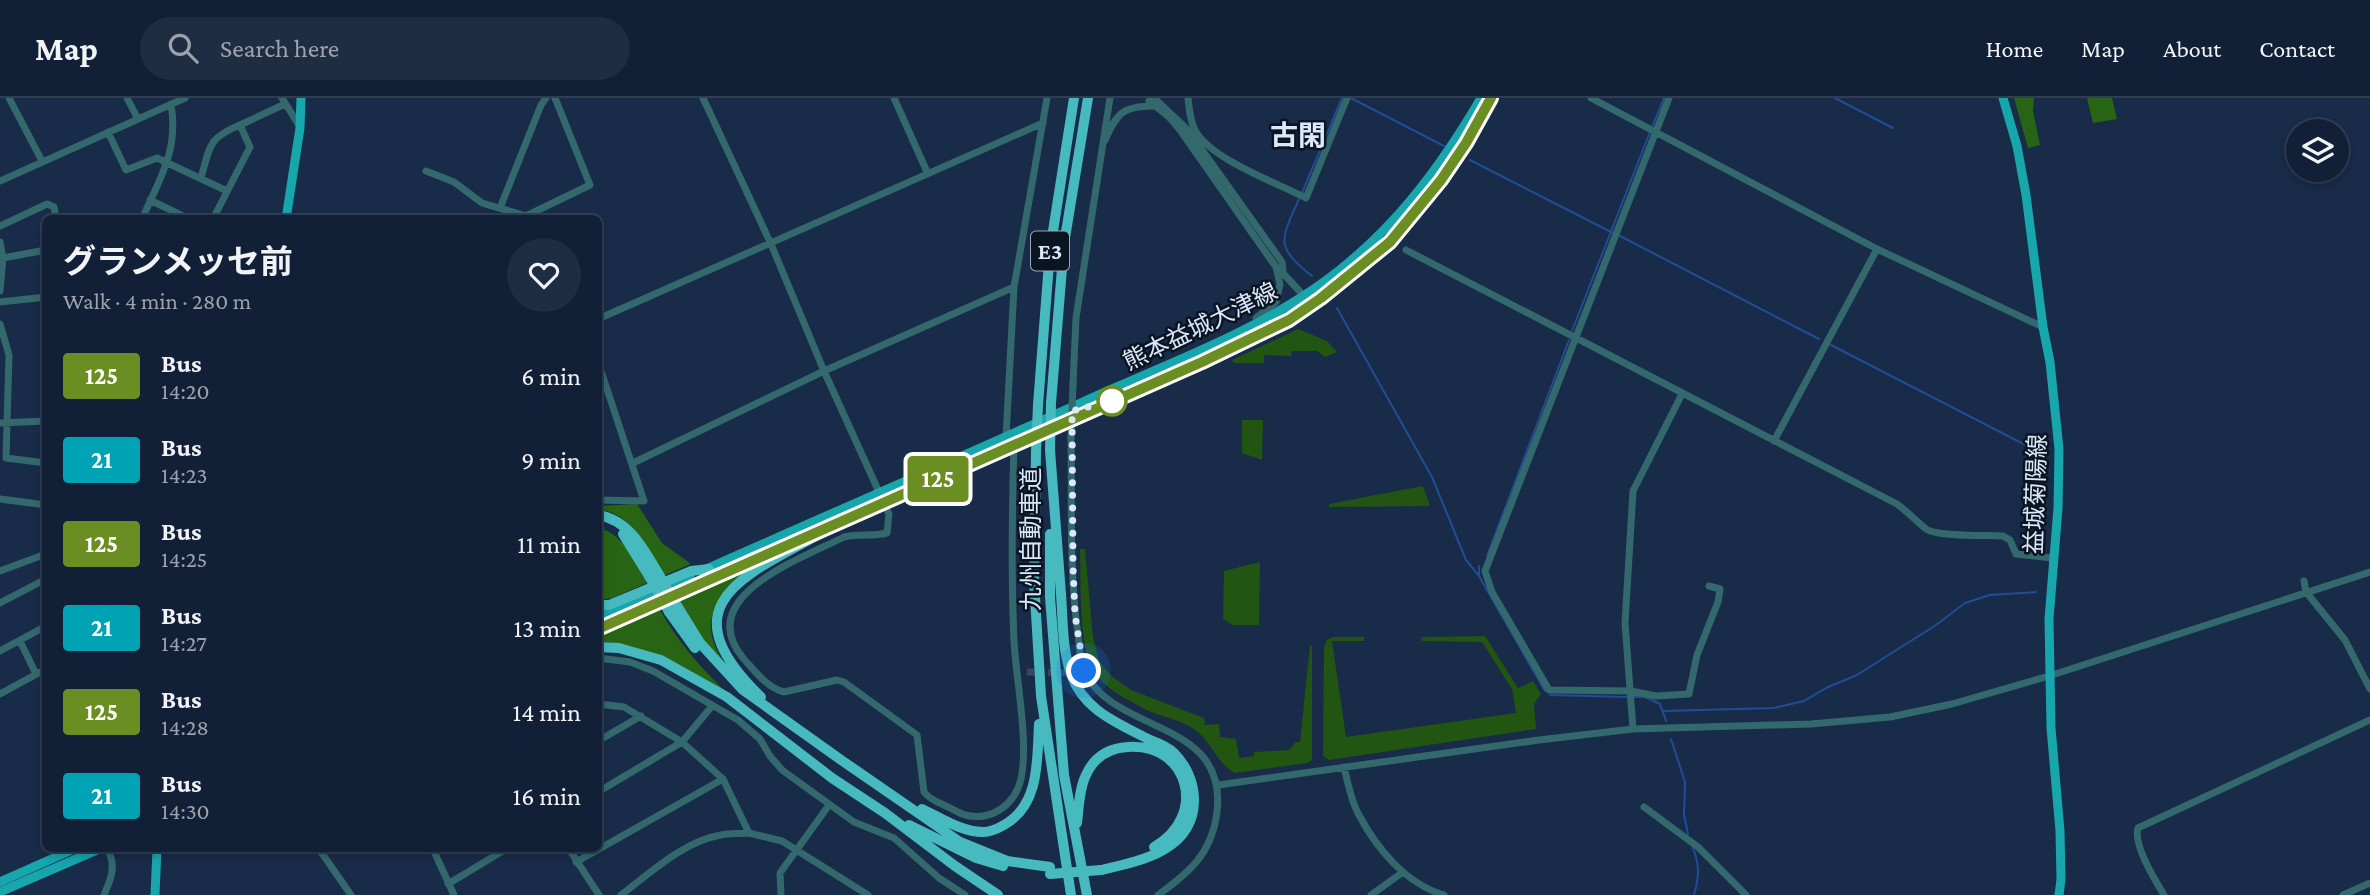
<!DOCTYPE html>
<html lang="en">
<head>
<meta charset="utf-8">
<style>
	:root { --surface:#122037; --page:#1f2d42; --text:#f1f3f6; --muted:#9ca3ad; --line:#313e52 }
	body { margin:0; font-family:"Crimson Pro","Noto Sans JP",serif; background:var(--page); color:var(--text); height:100vh; display:flex; flex-direction:column; font-size:26px; white-space:nowrap }
	* { box-sizing:border-box; margin:0 }
	p { font-size:23px; color:var(--muted) }
	.icon { flex:none; width:38px; height:38px; fill:none; stroke:currentColor; stroke-width:2; stroke-linecap:round; stroke-linejoin:round }
	.map { position:relative; flex:1; overflow:hidden }
	.panel { position:absolute; left:42px; top:117px; width:560px; height:637px; display:flex; flex-direction:column; background:var(--surface); border-radius:10px; box-shadow:0 4px 10px #0003,0 0 0 2px var(--line) }
	.panel>* { flex:none }
	.badge { padding:0 14px; border-radius:5px; font-size:24px; line-height:46px }
	.buttons { position:absolute; left:2286px; top:21px; display:grid; gap:14px }
	.buttons a { display:grid; place-items:center; width:63px; height:63px; border-radius:50%; background:var(--surface); box-shadow:0 4px 10px #0003,0 0 0 2px var(--line); font-size:35px }
	.you { position:absolute; width:35px; height:35px; margin:-18px; border:5px solid #fff; border-radius:50%; background:#1a73e8; box-shadow:0 0 0 10px #1a73e833 }
	.map>.badge { position:absolute; translate:-50% -50%; box-shadow:0 0 0 4px #fff }
	.round { display:grid; place-items:center; flex:none; width:74px; height:74px; border-radius:37px; background:var(--page) }
	.summary { display:flex; align-items:center; justify-content:space-between; height:119px; padding:0 21px }
	h1 { font-size:33px; font-weight:700; line-height:52px }
	ul { padding:0; list-style:none }
	li { display:flex; align-items:center; gap:21px; height:84px; padding:0 21px }
	li div { flex:1 }
	li b { display:block; font-size:26px }
	li em { font-style:normal }
	li .badge { min-width:77px; font-weight:700; text-align:center }
	header { display:flex; align-items:center; gap:42px; box-sizing:border-box; height:98px; padding:0 35px; background:var(--surface); border-bottom:2px solid var(--line) }
	header strong { font-size:33px }
	nav { display:flex; gap:38px; margin-inline-start:auto; font-size:24px }
	.search { width:490px; height:63px; background:var(--page); display:flex; align-items:center; gap:18px; box-sizing:border-box; padding:0 24px; border-radius:38px; color:var(--muted); font-size:26px }
	.map>svg:first-child { display:block }
</style>
</head>
<body>
<header>
<strong>Map</strong>
<div class="search"><svg class="icon" aria-label="search" viewBox="0 0 24 24"><circle cx="10" cy="10" r="6"/><path d="M15 15l6 6"/></svg>Search here</div>
<nav><a>Home</a><a>Map</a><a>About</a><a>Contact</a></nav>
</header>
<div class="map">
<svg width="2370" height="797" viewBox="0 0 2370 797">
	<rect width="100%" height="100%" fill="#182b49"/>
	<path fill="#225512" d="M1298 231 1327 243 1337 254 1325 259 1317 253H1292L1291 258 1264 257V265H1234L1232 262Z
		M1242 322H1263L1262 362 1242 355Z
		M1423 388 1430 408 1329 409V406Z
		M1080 451H1085L1093 539 1099 562 1110 577 1131 592 1204 620 1205 627 1219 626 1220 639 1236 641 1239 660 1254 658V654L1289 652 1296 644H1300L1310 547 1312 548V662L1307 665 1235 675C1217 667 1212 642 1191 629 1175 620 1157 618 1141 609 1124 600 1105 590 1094 574 1078 550 1081 480 1080 451Z
		M1260 464 1259 527H1233L1223 521 1224 473Z
		M1485 538 1518 590 1533 583 1541 596 1534 606 1536 631 1329 662 1323 658 1324 549 1327 542 1333 539H1364V543H1332L1346 639 1516 615 1512 591 1482 544 1422 543 1421 539Z"/>
	<path fill="#276514" d="M2014 0H2034L2033 13 2040 47 2028 50Z
		M2087 0H2112L2117 21 2093 25Z
		M637 406 662 445 691 466 663 478C647 450 634 417 599 411L598 408Z
		M599 430C624 436 635 464 647 485L612 500 599 502Z
		M758 466C720 498 691 520 728 570L719 564 674 501Z
		M658 508C678 546 707 577 739 606 696 580 651 544 599 544L598 535Z"/>
	<g fill="none" stroke-linecap="round" stroke-linejoin="round">
		<path stroke="#204d95" stroke-width="2" d="M1351 0 1444 48
			M1835 0 1893 30
			M1653 27 1664 0
			M1470 62 1613 135
			M1302 95 1342 0
			M1299 101C1281 142 1274 148 1312 178
			M1620 138 1819 241
			M1337 210 1432 379 1466 462 1479 478 1545 593
			M1572 233 1650 34
			M1829 246 2043 356
			M1487 458 1569 242
			M1479 477V468
			M1550 597 1626 599
			M1635 599H1645L1660 606 1666 623
			M1663 613 1774 610 1804 603 1826 590 1857 577 1936 527 1965 505 1990 497 2036 494
			M1671 641 1685 684 1684 717 1688 736
			M1693 750C1700 768 1699 779 1694 797"/>
		<path stroke="#354764" stroke-width="7" stroke-dasharray="7 3.5" stroke-linecap="butt" d="M1027 574 1074 575"/>
		<path stroke="#33696c" stroke-width="7" d="M9 0 42 63
			M127 0 138 21
			M282 0 300 29
			M703 0 771 146 824 273 889 416 887 435C872 439 859 435 844 439 803 460 692 498 743 560 754 572 767 590 784 594L837 582 844 584 917 637 924 694C930 702 938 704 946 708 953 711 958 715 965 717 992 724 1015 706 1021 681 1029 643 1016 582 1014 543 1011 477 1012 412 1014 346
			M894 0 928 76
			M1154 0 1188 32 1282 164 1283 173
			M1188 0C1189 11 1190 22 1195 32 1210 61 1277 85 1306 100L1347 0
			M1591 0 1877 151 2043 229
			M1669 0 1485 473 1492 494 1549 592 1631 593 1656 598 1689 596 1697 557 1718 504 1720 491 1709 488
			M1149 3 1169 19 1180 32 1276 169 1280 186 1276 204 1256 220
			M108 34 126 72 157 60 227 93
			M1105 42C1117 15 1123 8 1153 8
			M426 73 454 84 482 105 526 118 590 87 555 0
			M201 80C210 48 208 40 240 27
			M0 83 185 0
			M150 102 189 121
			M500 110 541 7 546 0
			M142 121C160 80 179 52 171 6
			M213 121 250 49 240 27 285 6
			M0 128 47 106 54 109 56 121
			M0 144 3 160 0 193
			M1406 152 1897 406C1908 414 1916 423 1926 431 1937 439 1988 437 2003 438L2010 442 2016 456 2052 460
			M3 160 46 152
			M1279 171 1304 198 1321 200
			M0 204 46 199
			M598 221 1043 25
			M0 226 9 257 6 360 46 365
			M598 264 644 403 598 402
			M1073 286 1076 220 1110 0
			M0 325 46 323
			M1006 339 1014 189 1047 0
			M1071 340C1072 405 1069 472 1078 537 1080 548 1079 563 1084 573 1114 637 1228 620 1217 714 1212 755 1190 774 1158 797
			M1774 343 1877 151
			M633 365 824 273 1014 189
			M0 401 46 407
			M0 473 46 456
			M2304 483 2306 494 2345 542 2370 591
			M0 505 46 481
			M20 543 36 576
			M0 553 46 528
			M598 560 630 564 653 573 738 622 760 641 770 658 782 672 854 724 894 740 939 780 965 797
			M0 596 46 571
			M598 606 624 609 682 644 723 681 749 735 782 743 868 797
			M1633 631 1625 525 1633 393 1682 296
			M598 643 641 618
			M1344 669C1348 685 1351 703 1359 717 1377 751 1406 786 1444 797
			M1218 687 1539 642 1633 631 1811 626 1890 619 1952 606 2049 578 2370 474
			M598 694 682 644 712 608
			M1644 709 1698 749 1746 797
			M319 751 351 797
			M433 751 454 797
			M569 751 599 797
			M576 764 723 681
			M448 786 506 751
			M104 797C111 781 117 767 107 751
			M621 797C650 775 684 743 721 737 730 735 740 736 749 735
			M781 797 780 775 829 707
			M1371 797 1403 774
			M2164 797C2155 782 2133 747 2138 730L2370 622
			M2343 797 2370 785"/>
		<path stroke="#16a6ac" stroke-width="9" d="M2003 0 2017 48 2026 97 2043 229 2050 264 2059 351 2058 410 2049 521 2051 630 2060 733 2061 781 2059 797
			M286 121 300 30 301 0
			M825 433 1014 346 1202 264 1289 222 1321 200 1390 144 1441 82 1467 45 1491 0
			M702 473C834 414 967 357 1098 297 1175 263 1256 233 1324 184 1392 134 1439 72 1481 0
			M598 520 690 479
			M598 531 786 450
			M0 784 74 751
			M0 794 99 751
			M155 797 157 751"/>
		<path stroke="#46babf" stroke-width="10" d="M1051 305 1064 146 1088 0
			M1038 307 1050 152 1074 0
			M1050 352C1054 400 1057 448 1061 496 1063 522 1062 551 1071 576 1084 613 1118 625 1150 642 1158 645 1168 649 1174 655 1186 667 1194 684 1194 702 1194 752 1141 763 1101 772
			M1036 354 1034 483 1041 598 1071 797
			M598 417C629 422 643 450 658 475
			M623 436 649 478
			M1050 436V499L1064 677 1087 797
			M598 507H609L691 473 709 471
			M679 511 700 545 743 592 844 664 960 744 1007 763 1050 769
			M669 514 695 550
			M598 549 619 550 661 562 727 599 832 680 885 715 955 768 998 797
			M761 599C663 504 747 477 829 431
			M922 711C941 720 962 734 983 734 990 734 997 731 1004 727 1040 707 1037 662 1039 626
			M1077 725C1079 709 1079 691 1086 677 1094 659 1109 650 1128 649 1190 645 1208 719 1154 749
			M909 727 976 760 1003 768"/>
		<path stroke="#33696c" stroke-width="7" d="M1071 340 1073 286"/>
		<path stroke="#46babf" stroke-width="10" d="M1050 352 1051 305
			M1036 354 1038 307
			M658 475 679 511
			M649 478 669 514
			M1050 776 1101 772"/>
	</g>
	<g fill="none" stroke-linecap="round" stroke-linejoin="round">
		<defs>
			<path id="line" d="M598 531 1202 264 1289 222 1321 200 1390 144 1441 82 1466 45 1491 0"/>
		</defs>
		<use href="#line" stroke="#fff" stroke-width="16"/>
		<use href="#line" stroke="#6b8e23" stroke-width="10"/>
		<path stroke="#dbe7fb" stroke-width="7" stroke-dasharray="0 12.6" d="M1084 573 1075 517 1073 468 1072 313 1112 303"/>
	</g>
	<circle fill="#fff" stroke="#6b8e23" stroke-width="3.5" cx="1112" cy="303" r="14"/>
	<g text-anchor="middle" dominant-baseline="central" stroke-width="5" stroke-linejoin="round" paint-order="stroke">
		<rect fill="#0b1421" stroke="#9da8ba" stroke-width="2" x="1031" y="133.5" width="38" height="39" rx="5"/>
		<g font-size="23" font-weight="bold" fill="#dbe7fb">
			<text x="1050" y="153">E3</text>
		</g>
		<g font-size="24" fill="#dbe7fb" stroke="#0b1421">
			<text transform="translate(1200 228) rotate(-26)">熊本益城大津線</text>
			<text transform="translate(2035 396) rotate(-88)">益城菊陽線</text>
			<text transform="translate(1030 441) rotate(-90)">九州自動車道</text>
		</g>
		<g font-size="28" font-weight="bold" fill="#dbe7fb" stroke="#0b1421">
			<text x="1298" y="37">古閑</text>
		</g>
	</g>
</svg>
<div class="buttons">
<a><svg class="icon" aria-label="layers" viewBox="0 0 24 24"><path d="M12 4l9 5-9 5-9-5zM3 14l9 5 9-5"/></svg></a>
</div>
<div class="you" style="left:1084px;top:573px"></div>
<b class="badge" style="left:938px;top:381px;background:#6b8e23;color:#fff">125</b>
<section class="panel">
<div class="summary"><div><h1>グランメッセ前</h1><p>Walk · 4 min · 280 m</p></div><a class="round"><svg class="icon" aria-label="heart" viewBox="0 0 24 24"><path d="M12 20l-8-8c-3-5 5-10 8-4 3-6 11-1 8 4z"/></svg></a></div>
<ul>
<li><span class="badge" style="background:#6b8e23;color:#fff">125</span><div><b>Bus</b><p>14:20</p></div><em>6 min</em></li>
<li><span class="badge" style="background:#00a3b4;color:#fff">21</span><div><b>Bus</b><p>14:23</p></div><em>9 min</em></li>
<li><span class="badge" style="background:#6b8e23;color:#fff">125</span><div><b>Bus</b><p>14:25</p></div><em>11 min</em></li>
<li><span class="badge" style="background:#00a3b4;color:#fff">21</span><div><b>Bus</b><p>14:27</p></div><em>13 min</em></li>
<li><span class="badge" style="background:#6b8e23;color:#fff">125</span><div><b>Bus</b><p>14:28</p></div><em>14 min</em></li>
<li><span class="badge" style="background:#00a3b4;color:#fff">21</span><div><b>Bus</b><p>14:30</p></div><em>16 min</em></li>
</ul>
</section>
</div>
</body>
</html>
